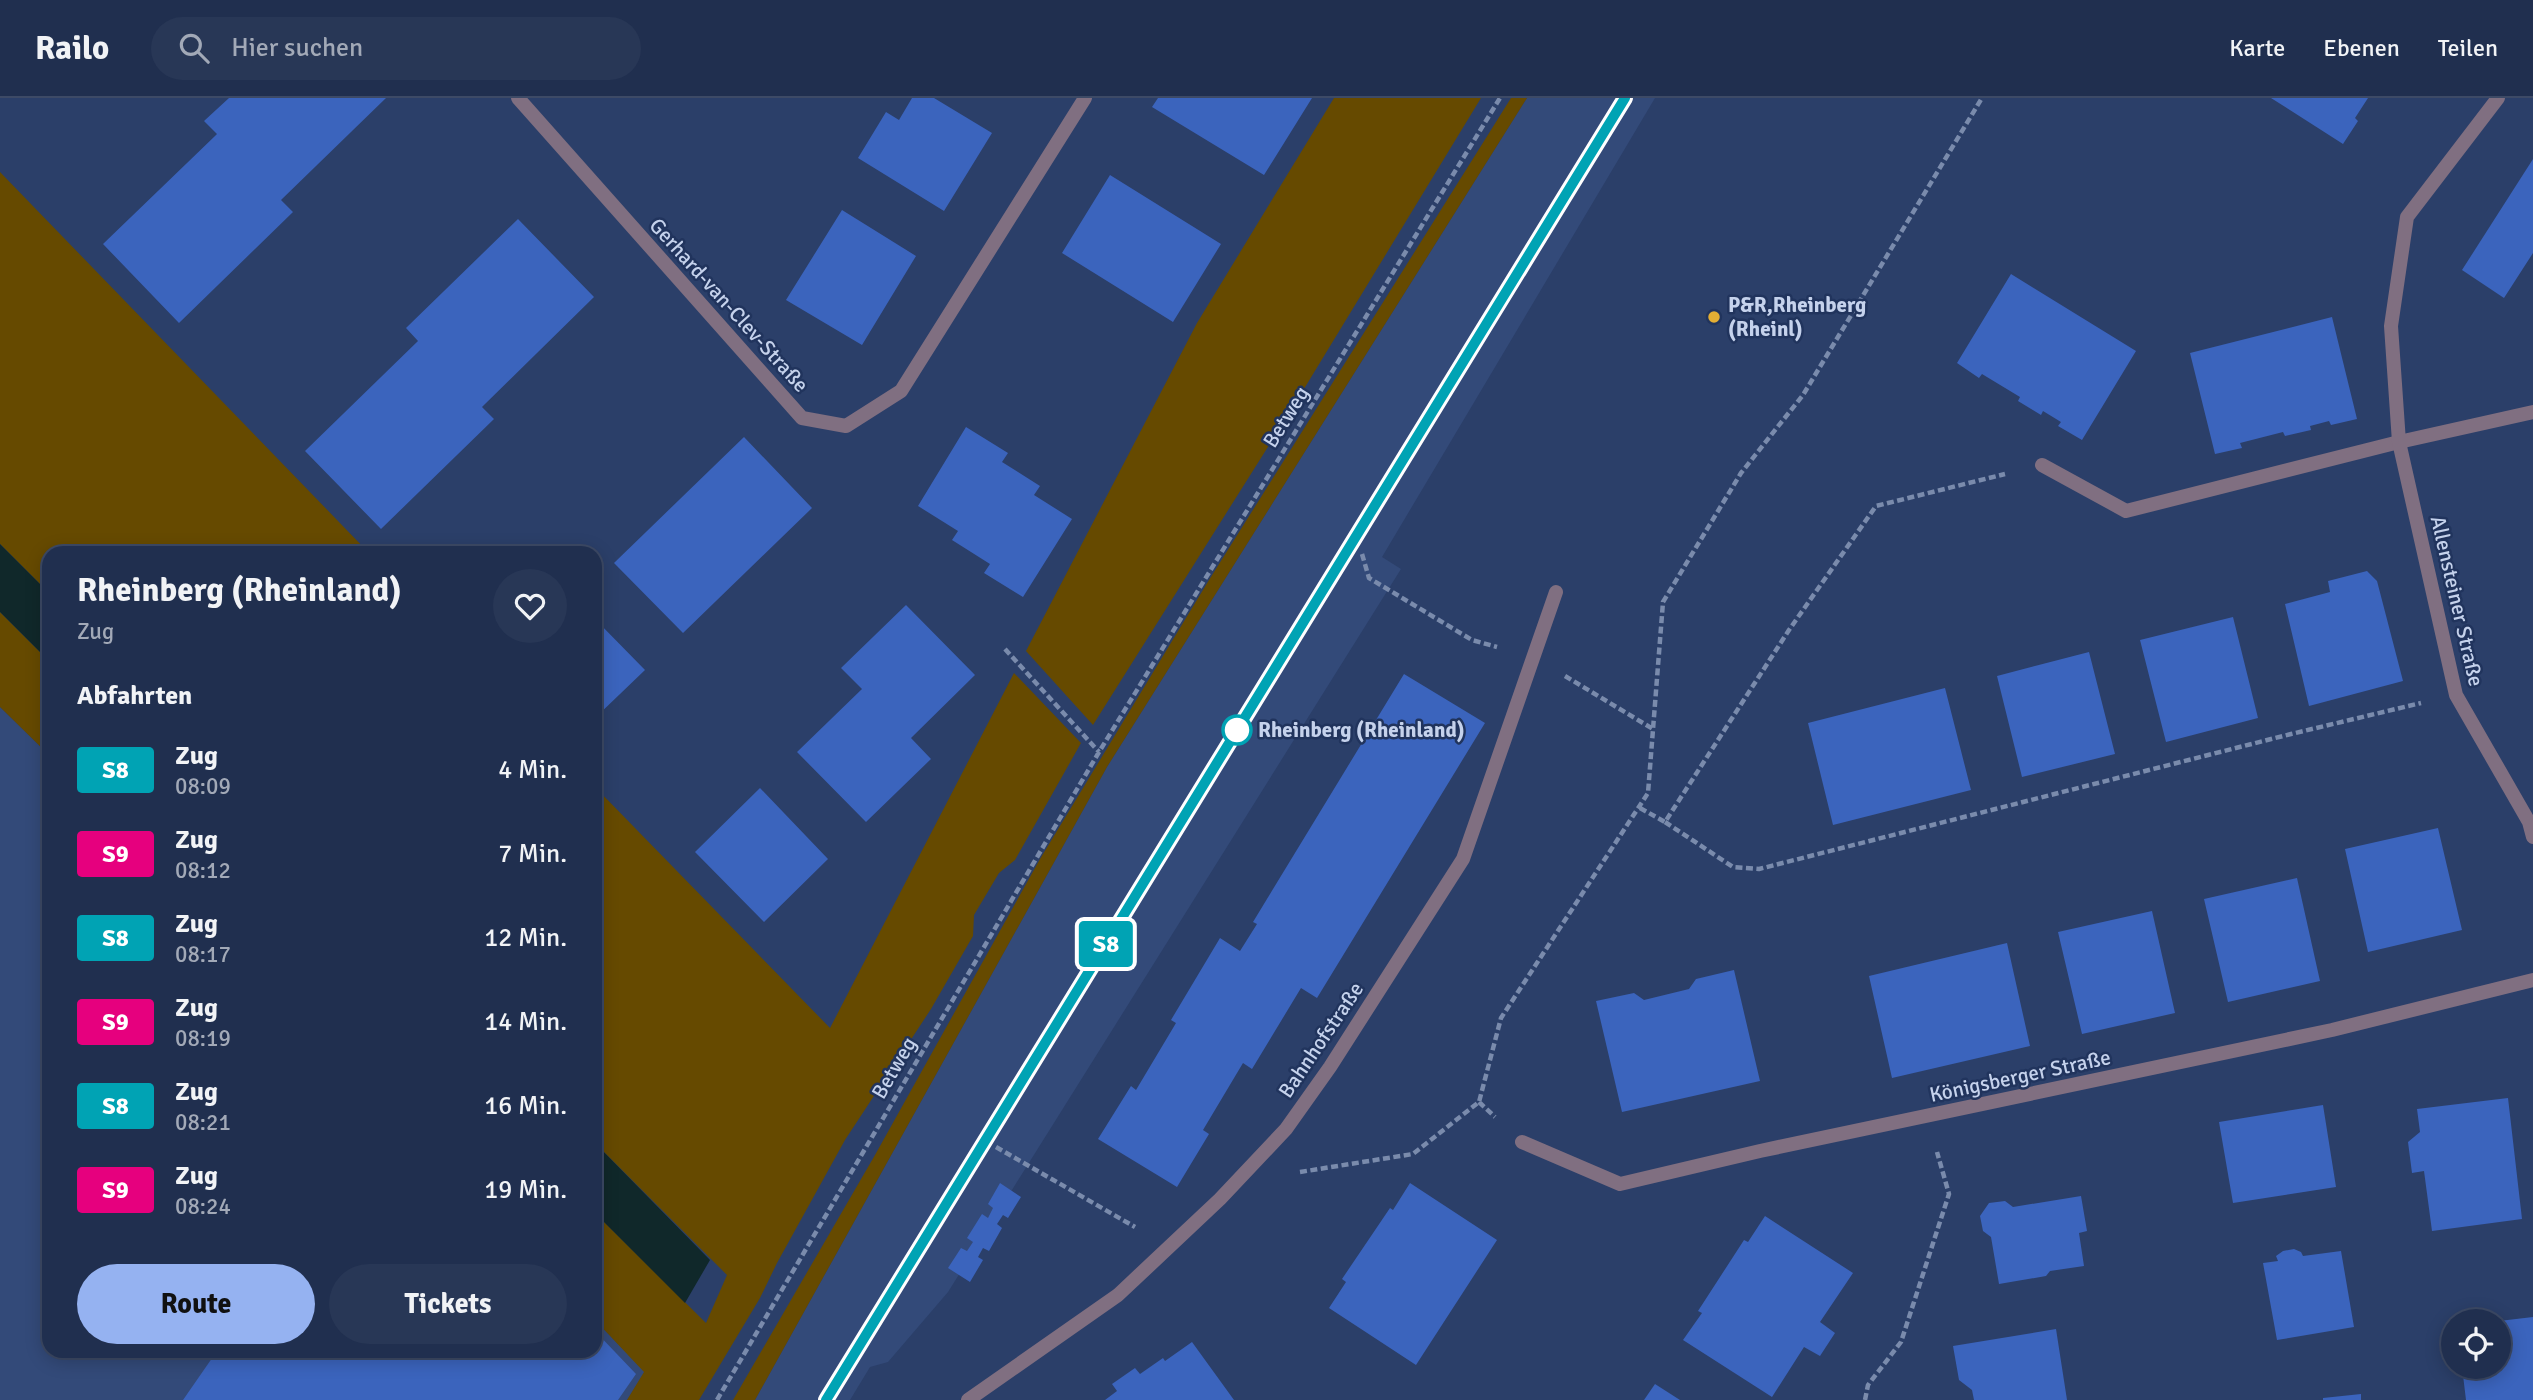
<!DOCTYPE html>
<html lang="de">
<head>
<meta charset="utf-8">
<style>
	:root { --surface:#202f4f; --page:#283756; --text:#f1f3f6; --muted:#a2a9b7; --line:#3d4a66; --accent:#95b2f1 }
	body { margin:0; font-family:Signika,sans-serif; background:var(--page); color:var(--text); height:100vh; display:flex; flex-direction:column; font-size:26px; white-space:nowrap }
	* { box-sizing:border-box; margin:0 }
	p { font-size:23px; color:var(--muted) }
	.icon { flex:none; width:38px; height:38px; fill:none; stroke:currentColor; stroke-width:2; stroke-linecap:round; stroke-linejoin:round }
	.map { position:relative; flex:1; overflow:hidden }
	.drawer { position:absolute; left:42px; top:448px; width:560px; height:812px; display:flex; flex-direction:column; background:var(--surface); border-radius:21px; box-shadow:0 4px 18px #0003,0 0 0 2px var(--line) }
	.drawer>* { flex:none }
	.badge { padding:0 14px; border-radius:5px; font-size:24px; line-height:46px }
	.tools { position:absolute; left:2441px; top:1211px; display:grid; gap:14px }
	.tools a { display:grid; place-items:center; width:70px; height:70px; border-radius:50%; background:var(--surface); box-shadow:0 4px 18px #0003,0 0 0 2px var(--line); font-size:35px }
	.map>.badge { position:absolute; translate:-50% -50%; box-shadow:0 0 0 4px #fff }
	h2 { padding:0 35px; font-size:26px; line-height:63px }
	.round { display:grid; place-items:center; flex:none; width:74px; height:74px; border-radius:37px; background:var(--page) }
	.headline { display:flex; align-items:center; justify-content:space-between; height:119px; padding:0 35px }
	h1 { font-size:33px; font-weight:700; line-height:52px }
	.button { display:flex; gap:14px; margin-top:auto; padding:14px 35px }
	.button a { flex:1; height:80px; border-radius:42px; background:var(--accent); color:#111; font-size:28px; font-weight:700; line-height:80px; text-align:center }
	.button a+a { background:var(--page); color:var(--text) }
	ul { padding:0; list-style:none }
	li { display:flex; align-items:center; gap:21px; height:84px; padding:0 35px }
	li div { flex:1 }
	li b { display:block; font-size:26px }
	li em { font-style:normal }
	li .badge { min-width:77px; font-weight:700; text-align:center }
	header { display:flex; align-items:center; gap:42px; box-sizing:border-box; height:98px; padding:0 35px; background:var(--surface); border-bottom:2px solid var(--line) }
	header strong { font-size:33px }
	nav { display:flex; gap:38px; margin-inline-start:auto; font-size:24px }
	.search { width:490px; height:63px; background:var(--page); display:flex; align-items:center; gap:18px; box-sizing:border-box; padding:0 24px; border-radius:38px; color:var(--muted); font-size:26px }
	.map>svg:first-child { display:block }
</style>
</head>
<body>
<header>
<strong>Railo</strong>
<div class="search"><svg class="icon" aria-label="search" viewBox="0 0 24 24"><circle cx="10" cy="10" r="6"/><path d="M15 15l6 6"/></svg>Hier suchen</div>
<nav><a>Karte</a><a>Ebenen</a><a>Teilen</a></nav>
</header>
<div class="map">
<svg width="2533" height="1302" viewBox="0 0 2533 1302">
	<rect width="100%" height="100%" fill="#2b3f69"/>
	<path fill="#334a79" d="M1527 0H1655L1382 459 1401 471 948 1194 888 1264 870 1269 850 1302H755L1107 669Z
		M0 609 49 657V1253H595V1222L645 1274 627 1302H0Z"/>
	<path fill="#664a00" d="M1334 0H1481L1293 309 1093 627 1026 553 1197 225Z
		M1511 0H1527L1107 669 755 1302H733L875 1057 1040 761 1209 482Z
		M0 74 369 455H49V495L0 446Z
		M0 514 49 563V657L0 609Z
		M1014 575 1081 645 1015 762 999 775 974 817 973 838 931 911 845 1042 777 1165 760 1200 699 1302H627L644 1274 595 1222V1115L706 1225 727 1177 595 1045V689L830 930Z"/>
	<path fill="#10282a" d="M0 446 49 495V563L0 514Z
		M595 1045 710 1162 685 1205 595 1115Z"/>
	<path fill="#3b64bd" d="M229 0H386L281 102 293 114 179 225 103 146 215 38 217 36 204 23Z
		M912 0H934L992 35 944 113 858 60 886 14 899 22Z
		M1158 0H1312L1264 77 1152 9Z
		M2271 0H2368L2355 20 2358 23 2343 46Z
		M2533 61V155L2504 200 2462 172Z
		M1110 77 1221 146 1173 224 1062 155Z
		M842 112 916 158 862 247 786 202Z
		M518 121 594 199 484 307 482 309 494 321 381 431 305 353 418 243 406 230Z
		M2011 176 2136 253 2082 342 2058 328 2061 324 2043 313 2041 317 2018 303 2020 299 1982 276 1979 280 1957 265Z
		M2332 219 2357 321 2331 327 2329 323 2310 328 2311 332 2285 338 2283 334 2240 345 2242 350 2215 356 2190 255Z
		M966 329 1008 355 1002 364 1040 388 1034 397 1072 421 1023 499 984 475 990 466 952 442 958 433 918 408Z
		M744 339 812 410 683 535 614 465Z
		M2367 473 2377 483 2403 583 2309 608 2285 506 2330 494 2328 483Z
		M906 507 975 577 911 640 931 661 866 724 797 654 862 591 841 570Z
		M2233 519 2258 620 2166 644 2140 542Z
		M595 521 645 572 595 620Z
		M2089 554 2115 656 2022 679 1997 578Z
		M1404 576 1485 625 1317 900 1301 890 1252 971 1243 965 1203 1032 1209 1036 1177 1089 1098 1041 1131 988 1136 992 1176 925 1171 922 1220 840 1240 853 1257 826 1253 824Z
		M1945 590 1971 692 1833 727 1808 625Z
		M760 690 828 761 764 824 695 754Z
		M2438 730 2462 832 2368 854 2345 751Z
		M2297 780 2320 883 2228 904 2204 801Z
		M2152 813 2175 915 2082 936 2058 834Z
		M2007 845 2030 948 1892 980 1869 878Z
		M1734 872 1760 983 1622 1014 1596 903 1634 895 1644 902 1689 891 1696 881Z
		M2508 1000 2522 1121 2432 1133 2424 1073 2412 1075 2408 1044 2420 1034 2417 1011Z
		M2323 1007 2336 1089 2233 1105 2219 1024Z
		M1000 1085 1021 1099 1008 1120 1003 1117 997 1126 1002 1130 989 1153 983 1150 978 1159 983 1162 970 1184 948 1170 961 1150 967 1153 973 1144 967 1140 982 1116 988 1120 993 1110 988 1106Z
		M1410 1085 1497 1142 1416 1267 1329 1210 1346 1184 1342 1181 1390 1110 1393 1112Z
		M2081 1098 2087 1133 2079 1135 2084 1168 2050 1173 2046 1178 1999 1186 1991 1139 1983 1133 1980 1118 1989 1105 2005 1103 2013 1109Z
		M1765 1118 1853 1175 1820 1224 1835 1235 1820 1258 1804 1249 1772 1299 1683 1242 1702 1215 1698 1213 1744 1142 1748 1144Z
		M2294 1151 2301 1154 2303 1158 2341 1153 2354 1229 2277 1242 2263 1165 2278 1163 2276 1158 2283 1153Z
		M2533 1219V1302H2466L2462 1269H2499V1223Z
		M2056 1231 2067 1302H1974L1972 1292 1959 1282 1953 1248Z
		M595 1233 636 1276 618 1302H183L217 1253H595Z
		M1192 1244 1234 1302H1105L1117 1293 1112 1286 1135 1270 1140 1276 1163 1260 1165 1263Z
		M1655 1286 1680 1302H1644Z
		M2361 1296V1302H2323V1300Z"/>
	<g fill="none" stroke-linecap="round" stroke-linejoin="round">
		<path stroke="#7a8bac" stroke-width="4.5" stroke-dasharray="7 3.5" stroke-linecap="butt" d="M1362 456 1369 480 1472 542 1497 549
			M1005 551 1099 654
			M1565 578 1653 631
			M1640 710 1665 724 1789 532 1876 408 2005 376
			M1665 724 1733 769 1759 771 2291 636 2421 605
			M1479 1004 1495 1019
			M996 1049 1135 1129
			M1300 1074 1413 1056 1479 1004 1501 920 1648 695 1663 504 1741 375 1803 297 1982 0
			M717 1302 1099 654 1500 0
			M1865 1302 1868 1287 1901 1244 1949 1096 1937 1054"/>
		<path stroke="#806f81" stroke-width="14" d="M2042 367 2126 413 2399 344"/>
		<path stroke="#806f81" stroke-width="14" d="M518 0 802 320 846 328 901 293 1085 0
			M2498 0 2407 119 2391 228 2399 344 2456 597 2529 724 2533 739
			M2399 344 2533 314
			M1522 1044 1620 1086 1760 1053 2332 932 2533 882
			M968 1302 1118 1197 1220 1101 1286 1031 1330 969 1463 761 1556 494"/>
		<defs>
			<path id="rail" d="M826 1302 1625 0"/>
		</defs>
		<use href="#rail" stroke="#a2b0ce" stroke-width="8"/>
		<use href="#rail" stroke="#21345d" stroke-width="5" stroke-dasharray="16" stroke-linecap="butt"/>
	</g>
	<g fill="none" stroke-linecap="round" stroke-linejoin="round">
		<defs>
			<path id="line" d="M826 1302 1625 0"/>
		</defs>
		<use href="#line" stroke="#fff" stroke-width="16"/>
		<use href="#line" stroke="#00a3b4" stroke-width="10"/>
	</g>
	<circle fill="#e3ae34" stroke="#21345d" stroke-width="2.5" cx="1714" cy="219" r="7"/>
	<circle fill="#fff" stroke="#00a3b4" stroke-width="3.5" cx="1237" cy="632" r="14"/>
	<g text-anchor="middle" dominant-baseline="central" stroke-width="5" stroke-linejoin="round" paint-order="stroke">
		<g font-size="21" fill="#c5d2ec" stroke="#21345d">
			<text transform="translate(729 207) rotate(48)">Gerhard-van-Clev-Straße</text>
			<text transform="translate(1286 319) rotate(-58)">Betweg</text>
			<text transform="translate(2457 503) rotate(77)">Allensteiner Straße</text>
			<text transform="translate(1321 942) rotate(-56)">Bahnhofstraße</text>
			<text transform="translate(894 970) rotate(-60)">Betweg</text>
			<text transform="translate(2020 978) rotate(-12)">Königsberger Straße</text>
		</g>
		<g font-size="21" font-weight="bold" fill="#c5d2ec" stroke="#21345d" text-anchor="start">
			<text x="1728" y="207">P&amp;R,Rheinberg<tspan x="1728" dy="24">(Rheinl)</tspan></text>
		</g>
		<g font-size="21" font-weight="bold" fill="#c5d2ec" stroke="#21345d" text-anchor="start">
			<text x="1258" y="632">Rheinberg (Rheinland)</text>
		</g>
	</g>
</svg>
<div class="tools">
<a><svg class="icon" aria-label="locate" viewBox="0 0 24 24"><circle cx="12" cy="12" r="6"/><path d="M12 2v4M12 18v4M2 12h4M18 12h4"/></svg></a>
</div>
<b class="badge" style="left:1106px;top:846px;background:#00a3b4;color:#fff">S8</b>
<section class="drawer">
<div class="headline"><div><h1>Rheinberg (Rheinland)</h1><p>Zug</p></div><a class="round"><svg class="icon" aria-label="heart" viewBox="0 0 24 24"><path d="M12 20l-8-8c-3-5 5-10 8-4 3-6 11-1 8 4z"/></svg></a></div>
<h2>Abfahrten</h2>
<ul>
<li><span class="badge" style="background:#00a3b4;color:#fff">S8</span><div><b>Zug</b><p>08:09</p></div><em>4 Min.</em></li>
<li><span class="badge" style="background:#e6007e;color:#fff">S9</span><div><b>Zug</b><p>08:12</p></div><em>7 Min.</em></li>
<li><span class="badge" style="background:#00a3b4;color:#fff">S8</span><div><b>Zug</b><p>08:17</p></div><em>12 Min.</em></li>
<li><span class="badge" style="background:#e6007e;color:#fff">S9</span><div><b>Zug</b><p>08:19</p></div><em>14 Min.</em></li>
<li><span class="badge" style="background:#00a3b4;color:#fff">S8</span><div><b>Zug</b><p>08:21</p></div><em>16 Min.</em></li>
<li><span class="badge" style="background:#e6007e;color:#fff">S9</span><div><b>Zug</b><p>08:24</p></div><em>19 Min.</em></li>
</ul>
<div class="button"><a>Route</a><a>Tickets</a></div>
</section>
</div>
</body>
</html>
